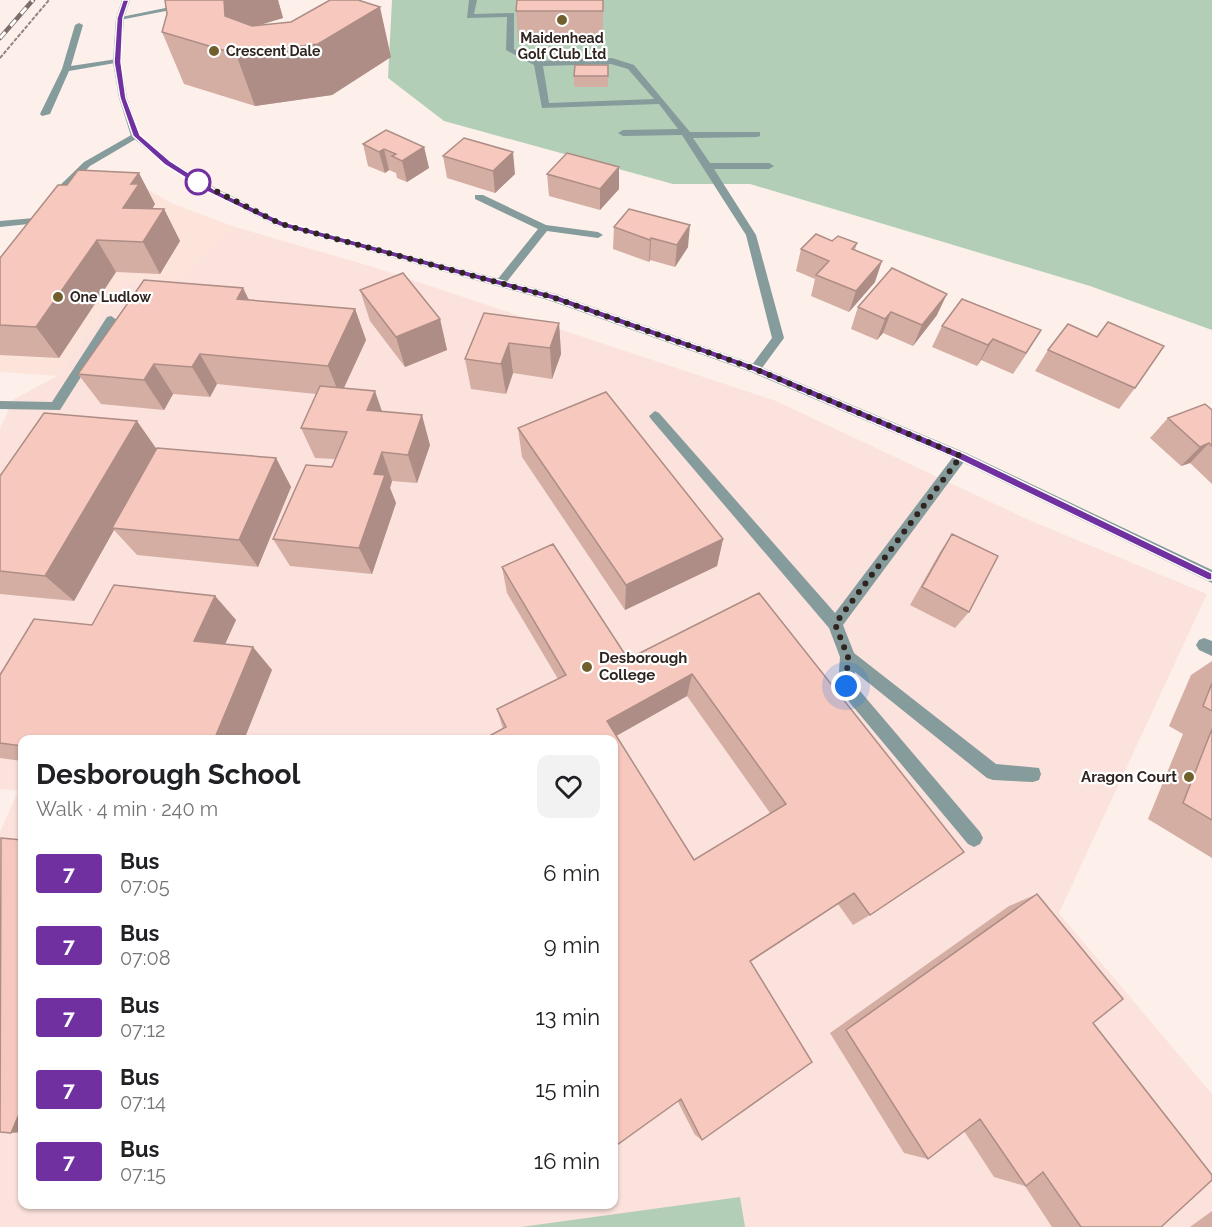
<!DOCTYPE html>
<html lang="en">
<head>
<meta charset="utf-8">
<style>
	:root { --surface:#fff; --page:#f2f2f2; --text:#202124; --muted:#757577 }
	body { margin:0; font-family:Raleway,sans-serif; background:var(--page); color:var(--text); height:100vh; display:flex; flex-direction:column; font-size:22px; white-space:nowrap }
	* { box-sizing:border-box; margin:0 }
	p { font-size:20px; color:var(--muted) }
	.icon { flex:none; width:33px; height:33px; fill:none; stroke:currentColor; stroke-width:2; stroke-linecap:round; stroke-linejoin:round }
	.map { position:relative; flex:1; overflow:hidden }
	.details { position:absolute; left:18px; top:735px; width:600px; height:474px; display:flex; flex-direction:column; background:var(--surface); border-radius:12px; box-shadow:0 2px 4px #0004 }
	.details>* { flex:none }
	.badge { padding:0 12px; border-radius:4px; font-size:21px; line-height:39px }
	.you { position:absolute; width:30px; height:30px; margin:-15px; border:4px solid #fff; border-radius:50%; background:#1a73e8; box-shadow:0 0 0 9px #1a73e833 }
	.map>.badge { position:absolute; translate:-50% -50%; box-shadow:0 0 0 3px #fff }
	.round { display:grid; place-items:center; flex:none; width:63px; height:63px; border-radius:12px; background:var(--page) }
	.summary { display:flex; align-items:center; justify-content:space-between; height:102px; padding:0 18px }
	h1 { font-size:28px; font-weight:700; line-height:45px }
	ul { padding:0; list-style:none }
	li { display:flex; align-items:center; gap:18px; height:72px; padding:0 18px }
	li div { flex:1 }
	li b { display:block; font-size:22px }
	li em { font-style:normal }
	li .badge { min-width:66px; font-weight:700; text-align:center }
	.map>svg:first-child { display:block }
</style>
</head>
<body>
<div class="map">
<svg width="1212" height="1227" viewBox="0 0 1212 1227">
	<rect width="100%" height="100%" fill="#fdf0eb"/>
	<path fill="#fce4db" d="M100 171 127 177 171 203 235 227 172 283 124 281 57 376 0 372V304L83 181Z"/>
	<path fill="#fce2dc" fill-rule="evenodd" d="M235 227 370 266 776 401 1029 520 1207 594 1059 913 1212 1094V1227H0V832L18 791 0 789V428L13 400 57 376 124 281 172 283ZM22 740H614V1204H22Z"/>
	<path fill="#b3ceb7" d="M392 0H1212V330L1090 286 750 184H673L444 121 388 78Z
		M740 1197 745 1227H521Z"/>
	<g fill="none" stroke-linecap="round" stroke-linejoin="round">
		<path stroke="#918580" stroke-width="2" stroke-dasharray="4 1.5" stroke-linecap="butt" d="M0 58 49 0"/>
		<path fill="#859b9c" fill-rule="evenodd" d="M205 0H221L120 20 116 18Z
			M469 0H477L474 14 514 13V49L539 61 612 58 634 65 690 132H760V136L757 137 693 138 710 163H769L774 166 769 169H714L756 235 784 338 759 372H751L749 369 772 338 746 235 682 135 623 136 618 133 623 130 678 129 659 104 542 108 534 65 506 50 507 17 467 18ZM611 64 628 69 654 99 549 103 543 66Z
			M79 23 83 25 71 66 117 59 121 62 69 71 50 114 42 116 40 114 62 69 75 25Z
			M475 195H483L546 225 598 232 603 235 598 238 547 231 505 284H497V280L538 229 475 199Z
			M34 218 39 221 38 223 0 227V221Z
			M111 316 117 320 60 410 0 409V401L52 402 107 317Z
			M655 411 659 413 835 613 956 453H966L968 456 966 459 843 625 854 653 996 764 1039 768 1041 774 1039 780 1033 782 993 780 987 778 855 672 854 684 980 832 983 838 980 844 974 847 968 844 840 691 838 686 840 657 829 628 651 419 649 416Z
			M1204 638 1212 641V656L1199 650 1196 645 1199 640Z"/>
		<path fill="#859b9c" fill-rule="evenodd" d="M133 134 141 136 90 166 56 201H48V197L84 162Z"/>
		<path fill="#859b9c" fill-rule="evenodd" d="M122 0H130L124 18 121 62 127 98 140 135 171 161 215 188 285 222 556 294 759 366 966 453 1212 570V583L956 459 751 372 548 300 277 226 207 192 165 165 131 136 119 98 113 62 116 18Z"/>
		<defs>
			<path id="rail" d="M0 38 33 0"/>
		</defs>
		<use href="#rail" stroke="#7c6f6b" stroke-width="4.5"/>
		<use href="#rail" stroke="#fff" stroke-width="3" stroke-dasharray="8" stroke-linecap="butt"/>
	</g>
	<path fill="#d4ada3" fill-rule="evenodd" d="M165 0H278L283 18 259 25 391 57 332 95 255 106 184 84 162 32 167 14Z
		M603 0V41H518L516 11Z
		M608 65V87H574V76Z
		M363 144 424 147 429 168 407 182 397 178 396 173 389 170 385 173 368 166Z
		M443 156 515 174 495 193 447 178Z
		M547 174 619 189 600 210 549 196Z
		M155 204 152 209H164L180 241 160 274 116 272 59 358 0 355V258Z
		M614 227 688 247 675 267 650 260 649 262 613 249Z
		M832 241 857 243 855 250 875 282 849 312 811 296 815 279 796 271 801 249Z
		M243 288 249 300 355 309 366 340 344 388 382 412 430 445 417 483 392 481 390 488 396 503 372 574 290 566 273 539 332 467 335 459 315 458 301 428 316 394 217 384 210 397 173 394 164 410 101 404 78 374Z
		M360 290 440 319 447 350 405 367 370 321Z
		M858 307 937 315 913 346 883 333 877 340 851 329Z
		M559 323 561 354 552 379 513 373 506 394 471 389 465 359Z
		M942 326 1041 330 1013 374 981 360 977 366 932 347Z
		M1048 350 1135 388 1119 409 1035 371Z
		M1212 410V484L1190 463 1181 466 1150 438 1168 418Z
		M518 428 723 539 717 566 625 610 522 457Z
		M157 448 276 458 291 487 258 567 137 555 114 530 74 601 0 594V476Z
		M952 534 969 612 955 628 910 605 940 552Z
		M502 567 628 659 759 593 870 915 853 925 838 904 751 961 702 1140 695 1135 678 1102 614 740H493L491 735 503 729 497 709 558 679 507 593ZM687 696 770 813 694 860 616 736Z
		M215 596 236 620 225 644 253 647 272 670 22 740V761L0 758V675L92 625Z
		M1212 661V858L1148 819 1183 734 1169 726 1191 675Z
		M1037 894 1093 1023 1161 1227H1052L1025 1186 994 1177 964 1131 928 1159 904 1153 830 1033 1009 906Z
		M1212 1211V1227H1190Z"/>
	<path fill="#ad8d85" d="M224 0H278L283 18 240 31 380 7 391 57 332 95 255 106 236 54 225 16Z
		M424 147 429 168 407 182 402 161Z
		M384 149 389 170 385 173 379 152Z
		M513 152 515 174 495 193 493 171Z
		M619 167V189L600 210V189Z
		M139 173 155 204 152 209 123 208 131 184Z
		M164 209 180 241 160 274 143 242Z
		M690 225 688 247 675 267 677 245Z
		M651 238 650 260 649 262 650 240Z
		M97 240 116 272 59 358 36 327Z
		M882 261 875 282 849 312 856 291Z
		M243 288 258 319 237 299Z
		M947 294 937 315 913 346 922 325Z
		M355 309 366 340 340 396 328 366Z
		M891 312 883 333 877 340 885 319Z
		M440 319 447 350 405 367 396 337Z
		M559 323 561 354 552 379 550 348Z
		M1041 330 1028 351 1013 374 1026 353Z
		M993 339 981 360 977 366 988 345Z
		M509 343 513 373 506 394 501 364Z
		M200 354 217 384 210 397 192 367Z
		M154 364 173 394 164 410 144 380Z
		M375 391 385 420 367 410Z
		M422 415 430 445 417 483 408 455Z
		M137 421 158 451 112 528 114 530 74 601 45 576Z
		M1209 443 1190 463 1181 466 1200 447Z
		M382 452 392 481 390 488 396 503 372 574 359 548 374 474Z
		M276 458 291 487 258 567 239 540Z
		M723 539 717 566 625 610 626 585Z
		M215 596 236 620 216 664 194 641Z
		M253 647 272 670 244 740H214Z
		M692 674 687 696 609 740 607 721Z
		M854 893 838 904 741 968 750 961Z
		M22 1107V1132L11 1133Z"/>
	<path fill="#f7c9be" stroke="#ad8d85" stroke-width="1.5" fill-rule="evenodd" d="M165 0H224L225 16 252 26 291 22 330 0H358L380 7 318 44 236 54 162 32 167 14Z
		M517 0H603V11H516Z
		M575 65H608V76H574Z
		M386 130 424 147 402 161 392 156 396 154 384 149 379 152 363 144Z
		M464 138 513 152 493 171 443 156Z
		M567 153 619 167 600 189 547 174Z
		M78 170 139 173 131 184H139L123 208 164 209 143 242 97 240 36 327 0 325V258L58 185H67Z
		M629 209 690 225 677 245 651 238 650 240 614 227Z
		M816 234 832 241 838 236 857 243 852 249 882 261 856 291 816 275 829 261 801 249Z
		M892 268 947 294 922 325 891 312 885 319 858 307Z
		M403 273 440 319 396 337 360 290Z
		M144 280 243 288 237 299 355 309 328 366 200 354 192 367 154 364 144 380 78 374Z
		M962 299 1041 330 1026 353 993 339 988 345 942 326Z
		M484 313 559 323 550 348 509 343 501 364 465 359Z
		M1108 322 1164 346 1135 388 1048 350 1068 324 1097 337Z
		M320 386 375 391 367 410 422 415 408 455 382 452 374 474 385 475 359 548 273 539 306 465 332 467 347 432 301 428Z
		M606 392 723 539 626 585 518 428Z
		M1205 404 1212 410V446L1209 443 1200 447 1168 418Z
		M44 413 137 421 45 576 0 571V476Z
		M157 448 276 458 239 540 112 528Z
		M952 534 998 556 969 612 922 587Z
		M553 544 628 659 759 593 964 852 870 915 854 893 750 961 812 1062 702 1140 681 1099 614 1147V740H494L491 735 506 727 497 709 566 675 502 567ZM692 674 786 804 694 860 607 721Z
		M114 585 215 596 194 641 253 647 214 740H22V746L0 743V675L34 619 92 625Z
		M1212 683V711L1203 706Z
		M1212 729V820L1183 803Z
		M1 838 22 840V1107L11 1133 0 1132Z
		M1037 894 1123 999 1093 1023 1212 1175V1180L1161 1227H1081L1043 1172 1026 1186 980 1119 928 1159 846 1030Z"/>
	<path fill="#7030a0" stroke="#fff" stroke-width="1.5" d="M123 0H129L123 18 121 62 126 98 140 135 170 161 214 189 284 222 556 295 759 367 965 454 1212 573V580H1208L958 459 752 371 549 299 279 226 208 192 165 165 133 136 120 98 114 62 117 18Z"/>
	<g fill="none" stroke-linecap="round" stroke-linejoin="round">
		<path stroke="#302420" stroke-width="6" stroke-dasharray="0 10.8" d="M198 182 281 224 552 297 710 353 755 369 961 456 835 624 848 657 846 686"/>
	</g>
	<g fill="#715f2d" stroke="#fff" stroke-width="2">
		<circle cx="562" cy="20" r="6"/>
		<circle cx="214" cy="51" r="6"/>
		<circle cx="58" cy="297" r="6"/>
		<circle cx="587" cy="667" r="6"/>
		<circle cx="1189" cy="777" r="6"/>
	</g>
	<circle fill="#fff" stroke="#7030a0" stroke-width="3" cx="198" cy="182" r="12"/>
	<g text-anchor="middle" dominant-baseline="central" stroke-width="4.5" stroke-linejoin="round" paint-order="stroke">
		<g font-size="14" font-weight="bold" fill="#302420" stroke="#fff" text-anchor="start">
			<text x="562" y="38" text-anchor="middle">Maidenhead<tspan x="562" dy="16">Golf Club Ltd</tspan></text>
			<text x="226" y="51">Crescent Dale</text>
			<text x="70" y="297">One Ludlow</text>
		</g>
		<g font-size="15" font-weight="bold" fill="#302420" stroke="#fff" text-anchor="start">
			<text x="599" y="658">Desborough<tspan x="599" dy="17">College</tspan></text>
			<text x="1177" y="777" text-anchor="end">Aragon Court</text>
		</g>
	</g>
</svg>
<div class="you" style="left:846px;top:686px"></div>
<section class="details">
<div class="summary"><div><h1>Desborough School</h1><p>Walk · 4 min · 240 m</p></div><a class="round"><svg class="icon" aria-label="heart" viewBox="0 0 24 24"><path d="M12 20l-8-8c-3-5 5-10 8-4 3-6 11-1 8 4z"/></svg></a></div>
<ul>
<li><span class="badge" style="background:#7030a0;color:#fff">7</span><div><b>Bus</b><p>07:05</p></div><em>6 min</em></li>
<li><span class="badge" style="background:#7030a0;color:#fff">7</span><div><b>Bus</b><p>07:08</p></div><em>9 min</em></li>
<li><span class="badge" style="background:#7030a0;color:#fff">7</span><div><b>Bus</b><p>07:12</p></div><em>13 min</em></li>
<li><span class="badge" style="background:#7030a0;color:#fff">7</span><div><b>Bus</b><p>07:14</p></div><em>15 min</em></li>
<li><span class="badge" style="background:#7030a0;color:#fff">7</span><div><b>Bus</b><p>07:15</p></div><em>16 min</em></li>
</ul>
</section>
</div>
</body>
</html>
